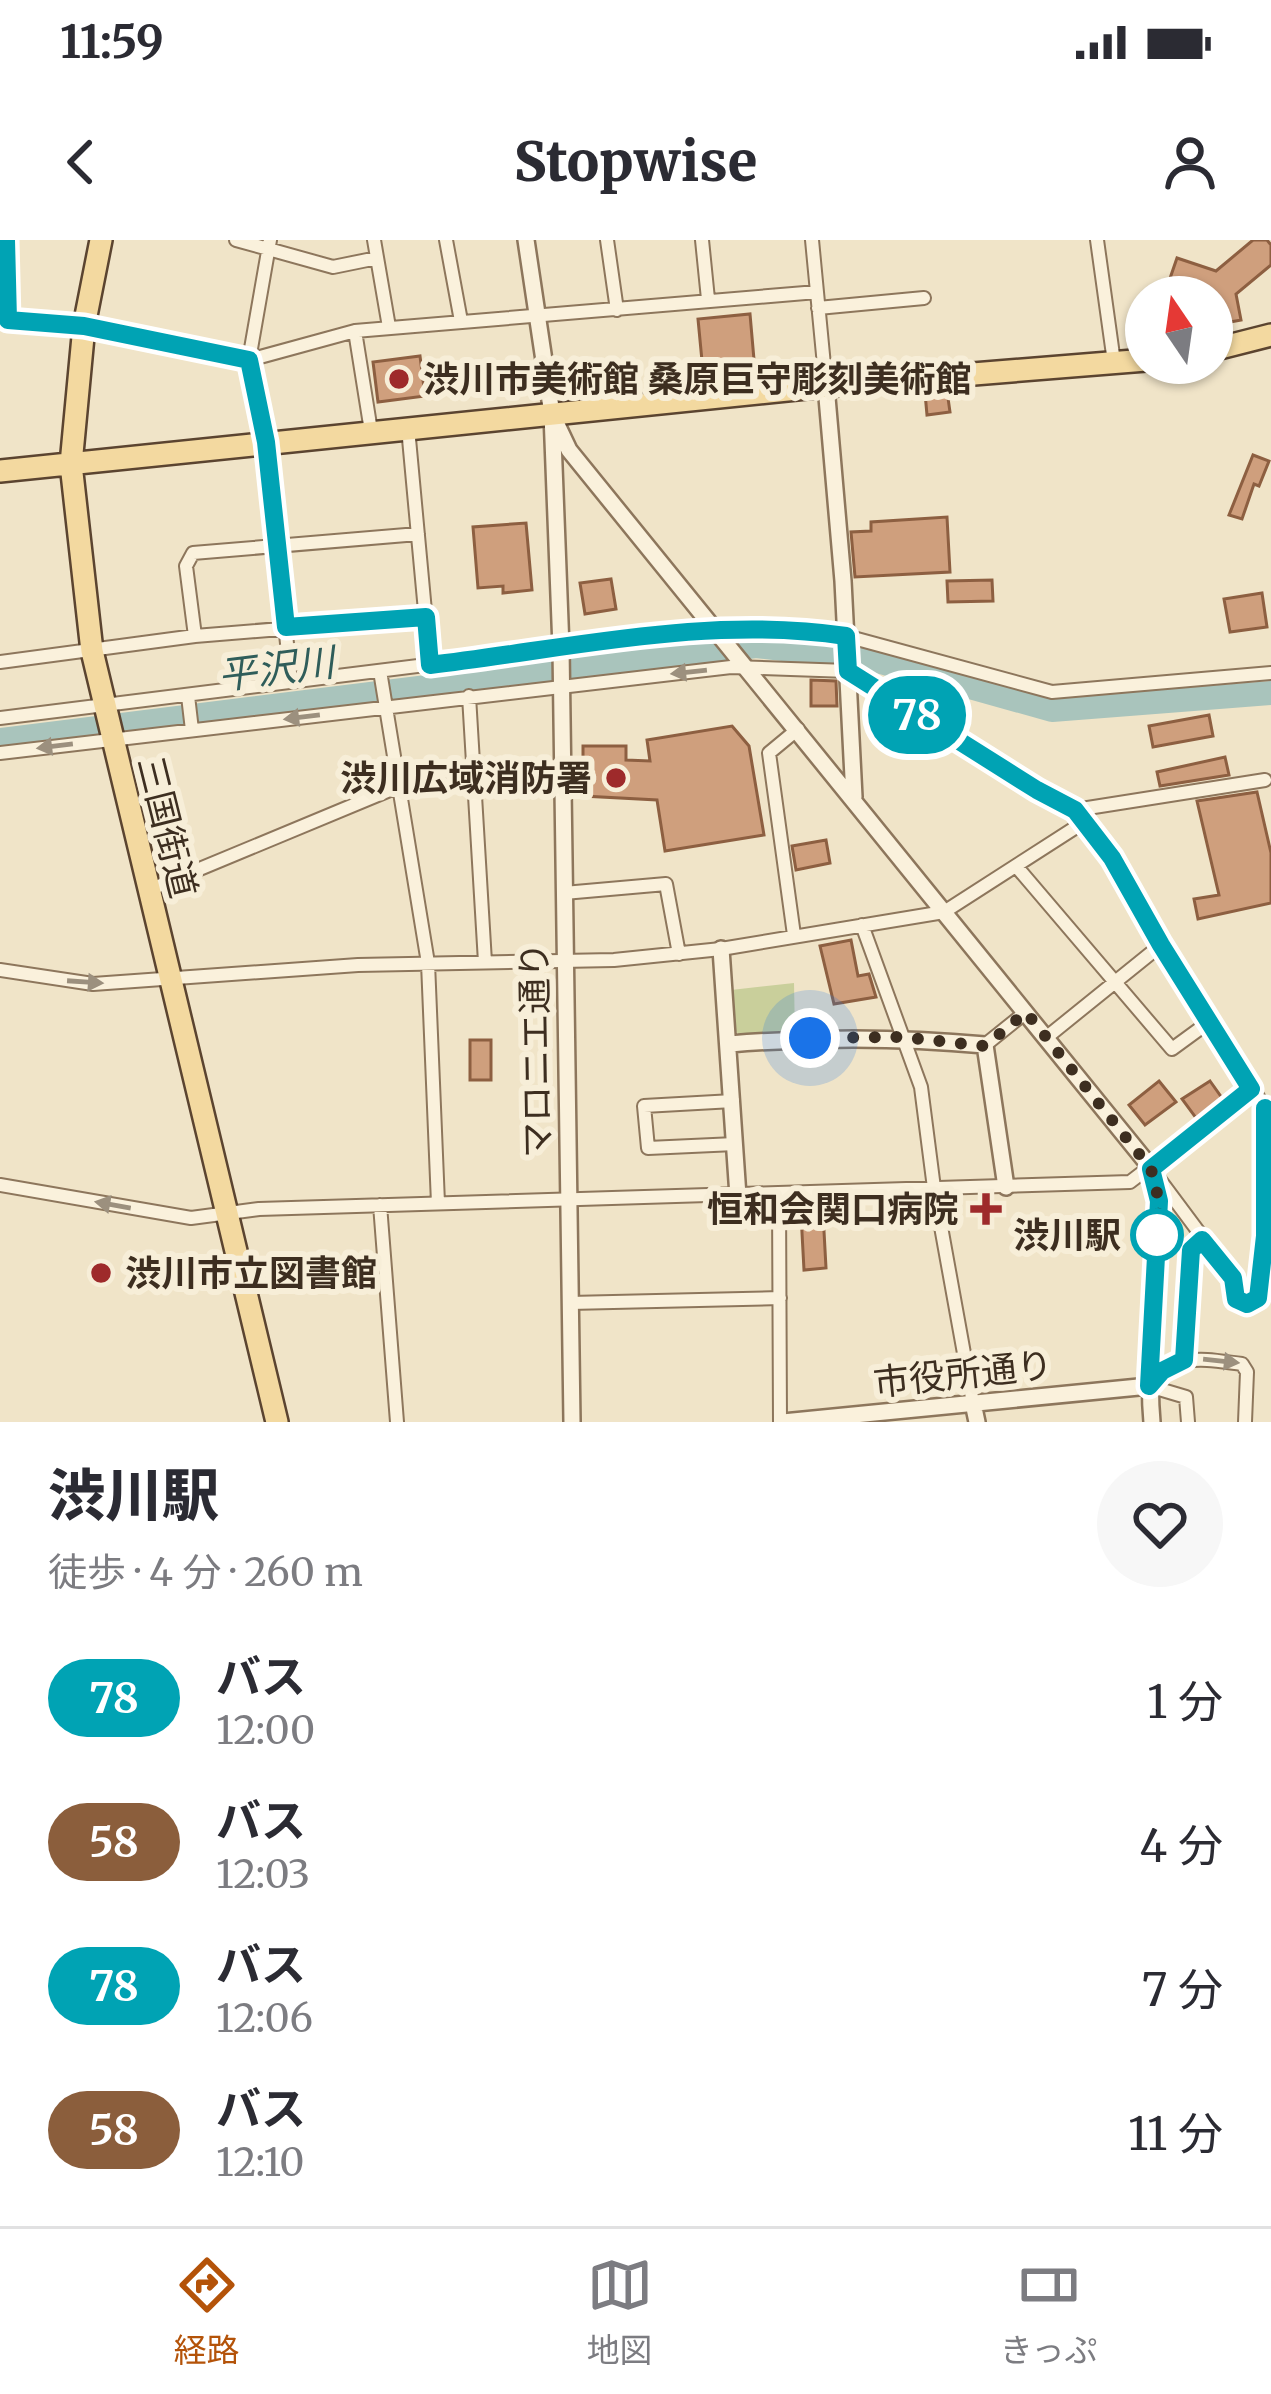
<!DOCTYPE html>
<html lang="ja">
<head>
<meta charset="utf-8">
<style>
	:root { --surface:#fff; --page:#f7f7f7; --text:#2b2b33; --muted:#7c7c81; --line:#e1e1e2; --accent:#b45309 }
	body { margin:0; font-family:Merriweather,"Noto Sans JP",serif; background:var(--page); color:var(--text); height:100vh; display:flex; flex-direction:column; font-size:45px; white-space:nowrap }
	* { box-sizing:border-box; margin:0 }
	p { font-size:39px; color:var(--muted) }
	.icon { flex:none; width:66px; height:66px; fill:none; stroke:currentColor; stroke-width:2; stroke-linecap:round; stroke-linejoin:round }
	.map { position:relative; height:1182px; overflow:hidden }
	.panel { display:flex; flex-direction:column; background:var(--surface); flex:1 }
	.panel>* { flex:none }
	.badge { padding:0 24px; border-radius:39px; font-size:42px; line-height:78px }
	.needle { width:78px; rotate:347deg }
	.fabs { position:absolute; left:1125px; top:36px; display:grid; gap:24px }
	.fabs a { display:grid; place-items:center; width:108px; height:108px; border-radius:50%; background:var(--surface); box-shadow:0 3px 9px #0004; font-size:60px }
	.you { position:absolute; width:60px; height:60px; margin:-30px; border:9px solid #fff; border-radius:50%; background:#1a73e8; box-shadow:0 0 0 18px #1a73e833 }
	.map>.badge { position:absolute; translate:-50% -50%; box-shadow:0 0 0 6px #fff }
	.round { display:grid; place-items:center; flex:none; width:126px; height:126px; border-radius:63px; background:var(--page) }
	.summary { display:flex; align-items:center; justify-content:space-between; height:204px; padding:0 48px }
	h1 { font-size:57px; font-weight:800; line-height:90px }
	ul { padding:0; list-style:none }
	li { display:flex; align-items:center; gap:36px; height:144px; padding:0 48px }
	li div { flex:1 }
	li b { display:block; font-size:45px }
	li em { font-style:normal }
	li .badge { min-width:132px; font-weight:700; text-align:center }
	.status { display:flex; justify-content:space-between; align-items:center; height:84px; padding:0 60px; background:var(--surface); direction:ltr }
	.status svg { height:33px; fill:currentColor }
	header { display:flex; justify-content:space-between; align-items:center; height:156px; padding:0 48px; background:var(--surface); font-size:54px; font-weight:800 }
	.tab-bar { display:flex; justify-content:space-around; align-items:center; height:168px; border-top:3px solid var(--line); background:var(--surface); font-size:33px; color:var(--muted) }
	.tab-bar a { display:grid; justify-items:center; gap:6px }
	.tab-bar .active { color:var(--accent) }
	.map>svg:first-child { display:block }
</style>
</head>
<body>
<div class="status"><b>11:59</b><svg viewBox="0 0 49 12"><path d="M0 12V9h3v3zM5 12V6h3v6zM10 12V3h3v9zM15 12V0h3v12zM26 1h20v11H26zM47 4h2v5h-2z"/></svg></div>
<header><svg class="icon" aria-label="back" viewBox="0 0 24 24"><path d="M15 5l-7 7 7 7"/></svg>Stopwise<svg class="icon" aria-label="person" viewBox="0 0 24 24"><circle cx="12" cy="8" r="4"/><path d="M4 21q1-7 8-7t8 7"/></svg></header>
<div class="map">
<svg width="1271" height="1182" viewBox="0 0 1271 1182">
	<rect width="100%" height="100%" fill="#f0e4c8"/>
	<path fill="#c9cf9b" d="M794 743 795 795 741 797 734 789 731 750Z"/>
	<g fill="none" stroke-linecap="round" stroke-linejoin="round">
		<path stroke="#a9c4bc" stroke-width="24" d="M0 500 756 406 870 419 1052 470 1271 453"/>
	</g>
	<path fill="#cf9f7d" stroke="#8d5f41" stroke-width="3" d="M1253 0H1267L1271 5V25L1236 54 1241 80 1214 85 1212 57H1197L1167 47 1177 18 1216 31Z
		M750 74 755 131 747 130 742 138 704 142 698 79Z
		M420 116 425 156 378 162 373 122Z
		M947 151 950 172 927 175 925 153Z
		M1253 215 1269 221 1259 246 1254 244 1242 279 1229 275Z
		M947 277 950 332 855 337 851 292 871 291V282Z
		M526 283 532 350 503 353V346L478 348 473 287Z
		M611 339 616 369 585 374 580 343Z
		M992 340 993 361 948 362 947 341Z
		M1262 353 1267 387 1230 392 1224 359Z
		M811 440 836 441 837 466H811Z
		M1209 475 1213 496 1153 507 1149 486Z
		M732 486 749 506 764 595 665 611 657 560 583 556V506H626V520L650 521 647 500Z
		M1225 517 1229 535 1160 546 1157 532Z
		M1257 552 1271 613V663L1198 679 1194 659 1219 655 1197 561Z
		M826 600 830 623 796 630 792 606Z
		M851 700 858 736 869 734 876 757 834 764 820 706Z
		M470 800H491V840H470Z
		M1159 841 1176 862 1145 885 1129 865Z
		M1210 841 1222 858 1196 878 1182 859Z
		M823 973 826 1028 804 1030 801 974Z"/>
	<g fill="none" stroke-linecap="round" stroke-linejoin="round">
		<defs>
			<path id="minor" d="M6 0 9 80
				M236 0 333 27 377 18
				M270 0 249 120 355 91 817 52
				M374 0 389 87
				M446 0 461 81
				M607 0 617 70
				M702 0 708 59
				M812 0 826 146
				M1097 0 1114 122
				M818 68 924 58
				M0 82 84 86 249 120 266 202 291 442
				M355 91 371 191
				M408 188 430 425
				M195 396 186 326 193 313 418 294
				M0 422 195 396 426 377
				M380 431 428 723 438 963
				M188 456 192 490
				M469 456 485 722
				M0 478 715 389 780 388 846 396 1052 452 1271 433
				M0 513 731 427 848 431 1037 550 1075 570 1112 618 1161 705 1265 868V996L1258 1058 1247 1064 1236 1059 1233 1038 1154 932
				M1075 570 1265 540
				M1016 626 1172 809 1209 782
				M149 650 397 547 473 543
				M564 653 666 644 679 714
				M862 685 921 847 934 948 973 1163
				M794 695 769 513 798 489
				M0 730 93 744 358 725 614 720 721 709 944 672 1084 582
				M1047 797 1161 705
				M985 805 1026 772
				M733 861 644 866 648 908 735 904
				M0 945 191 978 259 969 1130 942 1251 849
				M779 956 780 1182
				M380 965 397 1182
				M570 1063 780 1058
				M1184 1120 1191 1011 1203 1000
				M1188 1182 1186 1157 1149 1146C1178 1112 1201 1119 1242 1124L1247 1132 1245 1182"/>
			<path id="tertiary" d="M526 0 552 174 561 408 572 1182
				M826 146 843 341 854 557
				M552 174 569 210 1152 929C1170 1010 1144 1098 1152 1182
				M721 709 738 956
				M730 804C816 797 899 797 985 805L1006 947
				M973 1163 977 1182
				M783 1182 1149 1146"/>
			<path id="primary" d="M101 0 84 86 71 224 92 411 277 1182
				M1212 110 1271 95
				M0 231 826 146 1146 120"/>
		</defs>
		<use href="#minor" stroke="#8d765c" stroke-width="16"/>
		<use href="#tertiary" stroke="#8d765c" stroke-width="20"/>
		<use href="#primary" stroke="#5b4430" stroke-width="26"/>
		<use href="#minor" stroke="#faf1dc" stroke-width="12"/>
		<use href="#tertiary" stroke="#faf1dc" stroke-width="15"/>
		<use href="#primary" stroke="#f3d9a0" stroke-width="21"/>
	</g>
	<defs><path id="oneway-solid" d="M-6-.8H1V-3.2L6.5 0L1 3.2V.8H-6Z" transform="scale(3)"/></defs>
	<g fill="#9c907e">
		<use href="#oneway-solid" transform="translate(689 432) rotate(174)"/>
		<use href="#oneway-solid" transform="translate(302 477) rotate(173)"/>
		<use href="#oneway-solid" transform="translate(55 506) rotate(173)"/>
		<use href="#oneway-solid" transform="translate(85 742) rotate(4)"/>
		<use href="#oneway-solid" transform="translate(113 965) rotate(-170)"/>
		<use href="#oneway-solid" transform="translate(1221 1121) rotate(6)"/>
	</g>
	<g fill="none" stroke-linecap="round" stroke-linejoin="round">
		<defs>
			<path id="line" d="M6 0 8 80 84 86 249 120 266 202 286 387 426 377 430 425C567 409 708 375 846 396L848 431 1037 550 1075 570 1112 618 1161 705 1251 849 1151 929 1159 961 1149 1146 1162 1131 1184 1120 1191 1010 1202 1000 1233 1038 1236 1059 1247 1064 1258 1058 1265 996V868"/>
		</defs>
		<use href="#line" stroke="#fff" stroke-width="27"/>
		<use href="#line" stroke="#00a3b4" stroke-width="18"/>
		<path stroke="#3d2e20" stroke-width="12" stroke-dasharray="0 21.6" d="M810 798 901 797 985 806 1026 772 1151 929 1159 961 1156 1007 1157 995"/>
	</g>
	<g fill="#9e2a2b" stroke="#f7eed8" stroke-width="4.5">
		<circle cx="399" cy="139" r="12"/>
		<circle cx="616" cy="538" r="12"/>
		<path d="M980 951h12v12h12v12h-12v12h-12v-12h-12v-12h12z"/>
		<circle cx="101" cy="1033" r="12"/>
	</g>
	<circle fill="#fff" stroke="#00a3b4" stroke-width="6" cx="1157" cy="995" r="24"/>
	<g text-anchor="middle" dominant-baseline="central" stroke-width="12" stroke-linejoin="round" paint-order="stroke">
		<g font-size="36" font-weight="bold" fill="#3d2e20" stroke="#f7eed8" text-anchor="start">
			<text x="423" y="139">渋川市美術館 桑原巨守彫刻美術館</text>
			<text x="592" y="538" text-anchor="end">渋川広域消防署</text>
			<text x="959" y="969" text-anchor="end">恒和会関口病院</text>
			<text x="125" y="1033">渋川市立図書館</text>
		</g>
		<g font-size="36" fill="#3d2e20" stroke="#f7eed8">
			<text transform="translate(167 587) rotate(76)">三国街道</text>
			<text transform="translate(536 810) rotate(-91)">マロニエ通り</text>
			<text transform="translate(963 1134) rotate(-6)">市役所通り</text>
		</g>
		<g font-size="36" font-weight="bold" fill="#3d2e20" stroke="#f7eed8" text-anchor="end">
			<text x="1121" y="995">渋川駅</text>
		</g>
		<g font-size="39" font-style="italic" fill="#2f5d5a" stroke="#f7eed8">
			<text transform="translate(276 429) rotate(-7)">平沢川</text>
		</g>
	</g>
</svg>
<div class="fabs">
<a><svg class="needle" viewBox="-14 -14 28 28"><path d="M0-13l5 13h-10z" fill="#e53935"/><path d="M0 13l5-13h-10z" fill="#7c7c81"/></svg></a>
</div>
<div class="you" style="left:810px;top:798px"></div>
<b class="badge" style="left:917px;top:475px;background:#00a3b4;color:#fff">78</b>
</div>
<section class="panel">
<div class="summary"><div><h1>渋川駅</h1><p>徒歩 · 4 分 · 260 m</p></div><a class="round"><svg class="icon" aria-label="heart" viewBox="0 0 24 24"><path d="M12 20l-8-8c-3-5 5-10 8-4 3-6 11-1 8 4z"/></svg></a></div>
<ul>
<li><span class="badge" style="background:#00a3b4;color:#fff">78</span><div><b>バス</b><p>12:00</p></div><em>1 分</em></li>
<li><span class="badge" style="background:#8b5e3c;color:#fff">58</span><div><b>バス</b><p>12:03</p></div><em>4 分</em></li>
<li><span class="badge" style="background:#00a3b4;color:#fff">78</span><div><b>バス</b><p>12:06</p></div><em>7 分</em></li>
<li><span class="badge" style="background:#8b5e3c;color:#fff">58</span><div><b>バス</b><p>12:10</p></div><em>11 分</em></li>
</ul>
</section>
<nav class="tab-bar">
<a class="active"><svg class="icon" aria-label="directions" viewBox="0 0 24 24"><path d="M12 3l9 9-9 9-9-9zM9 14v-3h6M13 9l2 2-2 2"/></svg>経路</a>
<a><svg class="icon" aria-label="map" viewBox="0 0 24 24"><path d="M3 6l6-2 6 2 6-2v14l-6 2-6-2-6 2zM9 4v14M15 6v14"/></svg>地図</a>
<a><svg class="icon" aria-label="tickets" viewBox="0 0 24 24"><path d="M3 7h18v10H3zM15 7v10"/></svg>きっぷ</a>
</nav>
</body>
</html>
